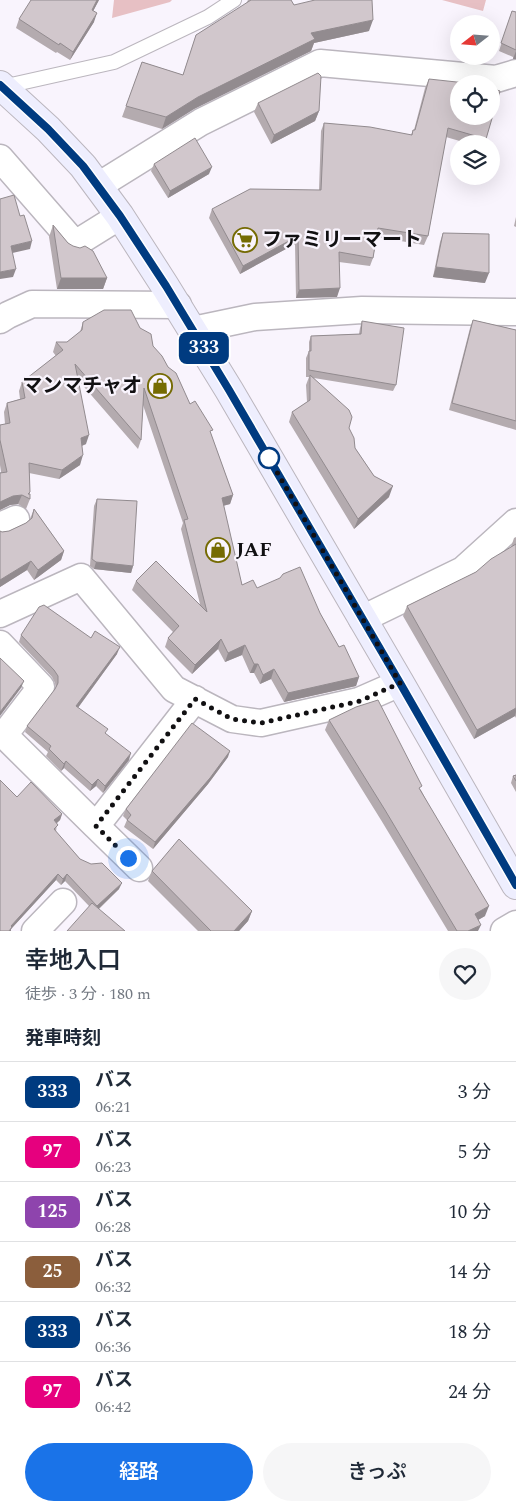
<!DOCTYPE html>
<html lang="ja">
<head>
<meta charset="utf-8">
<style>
	:root { --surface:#fff; --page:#f6f6f7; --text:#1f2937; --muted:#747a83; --line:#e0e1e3; --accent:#1a73e8 }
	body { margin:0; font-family:Spectral,"Noto Sans JP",serif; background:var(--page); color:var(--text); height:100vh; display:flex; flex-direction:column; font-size:19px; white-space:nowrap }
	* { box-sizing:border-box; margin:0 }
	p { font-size:16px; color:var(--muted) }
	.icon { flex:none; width:28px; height:28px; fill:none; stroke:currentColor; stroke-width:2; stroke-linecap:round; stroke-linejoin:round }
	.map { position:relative; height:931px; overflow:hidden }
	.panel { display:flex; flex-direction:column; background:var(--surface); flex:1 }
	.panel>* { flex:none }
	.badge { padding:0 10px; border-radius:8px; font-size:18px; line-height:32px }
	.needle { width:32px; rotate:253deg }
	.controls { position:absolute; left:450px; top:15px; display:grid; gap:10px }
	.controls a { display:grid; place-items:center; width:50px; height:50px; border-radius:50%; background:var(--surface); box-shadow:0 5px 20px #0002; font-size:25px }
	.you { position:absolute; width:25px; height:25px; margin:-12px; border:4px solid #fff; border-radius:50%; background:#1a73e8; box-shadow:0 0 0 8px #1a73e833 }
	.map>.badge { position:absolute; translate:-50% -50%; box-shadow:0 0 0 2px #fff }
	h2 { padding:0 25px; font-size:19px; line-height:45px }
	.round { display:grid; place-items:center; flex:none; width:52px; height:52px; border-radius:26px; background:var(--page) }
	.headline { display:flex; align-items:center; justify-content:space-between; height:85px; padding:0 25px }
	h1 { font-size:24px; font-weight:600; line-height:38px }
	.primary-button { display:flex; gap:10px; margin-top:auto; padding:10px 25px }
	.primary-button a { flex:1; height:58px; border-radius:30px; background:var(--accent); color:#fff; font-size:20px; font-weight:600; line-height:58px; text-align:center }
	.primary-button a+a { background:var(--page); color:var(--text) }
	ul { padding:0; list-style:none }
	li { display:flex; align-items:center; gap:15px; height:60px; padding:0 25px; border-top:1px solid var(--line) }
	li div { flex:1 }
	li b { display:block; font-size:19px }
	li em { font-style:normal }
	li .badge { min-width:55px; font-weight:700; text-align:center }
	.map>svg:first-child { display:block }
</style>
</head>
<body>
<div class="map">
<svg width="516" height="931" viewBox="0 0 516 931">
	<rect width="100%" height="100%" fill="#f9f4fd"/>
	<path fill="#e7c0c4" d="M114 0H172L170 2 112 18Z
		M442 0H486L483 11Z"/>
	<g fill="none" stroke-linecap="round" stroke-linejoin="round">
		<defs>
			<path id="service" d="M2 87 114 62 208 17 234 0"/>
			<path id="minor" d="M0 158 75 244 120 216
				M98 186 201 122 320 63 496 79 516 73
				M0 320 8 315 32 304 178 305
				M193 330 255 317 362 310 516 312
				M0 526 16 519
				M0 614 81 577 174 689 232 719 261 723 359 701 400 683
				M362 619 463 570 516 522
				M0 644 41 687 4 735 96 826 195 699
				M96 826 139 868
				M35 931 63 902
				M504 931 516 924"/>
			<path id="secondary" d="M0 85 48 129 83 166 120 216 165 286 229 390 400 683 516 885"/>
		</defs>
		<use href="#service" stroke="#bbb6be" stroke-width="16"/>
		<use href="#minor" stroke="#bbb6be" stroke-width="29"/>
		<use href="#secondary" stroke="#bbb6be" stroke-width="30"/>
		<use href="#service" stroke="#fff" stroke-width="14"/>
		<use href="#minor" stroke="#fff" stroke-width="26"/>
		<use href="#secondary" stroke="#eeeefe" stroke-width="28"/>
	</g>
	<path fill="#b4abaf" d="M99 0 93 11 94 22 70 60 57 52 56 53 16 28 19 19Z
		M248 0H291L294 5 369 31 314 43 311 51 194 109 162 129 122 117 142 62 183 75 196 35 246 4Z
		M512 11 516 12V59H513V57L499 51Z
		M429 79 486 139 484 144H470L446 137 428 236 424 245 377 237 373 258 370 266 339 262 337 297 296 298 295 244 240 274 209 218 212 209 319 190 321 131 324 123 411 135 413 130H414L425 88Z
		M258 103 319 111 315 121 271 144 254 112Z
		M154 164 209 174 168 198 151 171Z
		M516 217V227L514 226Z
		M53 225 68 243 107 278 103 289H57L49 237Z
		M443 233 485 283 433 277 440 242Z
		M473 320 516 330V431V430L449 410 470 328Z
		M362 321 396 385 393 391 314 378 349 428 355 448 374 476 389 497 354 529 289 422 292 412 307 402 306 385 309 377H306V358L309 351V342L311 336 359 334 360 328Z
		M83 322 140 328 190 404 211 434 233 495 230 504 223 506 242 585 257 588 320 613 339 647 359 677 356 686 284 702 271 679 260 684 254 673H250L242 655 225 662 218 649 192 674 165 647 168 638 173 632 132 590 136 581 200 604 181 529 183 523 143 405 141 440 138 449 79 381 86 444 82 446 80 465 59 479 29 473 30 499 26 509 18 504 10 505 0 510V473L1 472 0 465V425L5 424 4 412 7 403 20 399 19 391 22 382 56 356 53 352 56 342H67L80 332Z
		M97 499 133 566 131 573 94 569 90 566 94 506Z
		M34 509 64 551 61 560 34 580 27 570 0 587V531L2 532 9 531 26 523 30 519Z
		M516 537V718L515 716 474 739 403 616 407 606 476 572 511 547 514 538Z
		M21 635 91 638 117 654 78 708 106 734 129 760 103 793 96 786 90 791 64 768 61 771 46 756 48 752 25 732 27 726 56 689 55 683 52 677 19 642Z
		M329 720 421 790 485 916 478 920V931H448L381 820 325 730Z
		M228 757 208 784 153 849 124 827 127 820 123 816 126 809Z
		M516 775V792L511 783 513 776Z
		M17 797 62 814 60 820 57 823 56 832 80 859 119 889 99 909 89 906 65 881 61 885 56 880 11 929V931Z
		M152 871 252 911 248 921 239 931H198L148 881Z"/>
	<path fill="#928b8f" d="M97 0H99L89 19 92 10Z
		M97 13 94 22 70 60 73 52Z
		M373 20 369 31 314 43 311 51 194 109 162 129 166 117 198 97 311 33Z
		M516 51V59H513Z
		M319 111 315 121 271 144 274 135Z
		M212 167 209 174 168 198 170 191Z
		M298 236 295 244 240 274 243 266Z
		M32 241 30 249 8 254 11 246Z
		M436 267 489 273 485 283 433 277Z
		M16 269 13 277 0 279V272Z
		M61 278H107L103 289H57Z
		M340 288 337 297 296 298 299 290Z
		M89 435 86 444 78 447 81 438Z
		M83 455 80 465 59 479 62 470Z
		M393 486 389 497 354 529 358 519Z
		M22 495 18 504 10 505 0 510V502L13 496Z
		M233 495 230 504 218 507 222 498Z
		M64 551 61 560 34 580 38 570Z
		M31 561 27 570 0 587V580Z
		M96 562 133 566 131 573 94 569Z
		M221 639 218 649 192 674 195 665Z
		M245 645 242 655 225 662 228 653Z
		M120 647 117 654 74 713 76 706Z
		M254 664H258L254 673H250Z
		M274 669 271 679 260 684 263 675Z
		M359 677 356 686 284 702 288 693Z
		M24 681 21 688 0 716V712Z
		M516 708V712L515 716 474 739 477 730Z
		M230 751 228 757 208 784 153 849 155 842Z
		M131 753 129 760 103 793 105 786Z
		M66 761 64 768 61 771 64 764Z
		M98 779 96 786 90 791 92 785Z
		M62 814 60 820 52 827 54 820Z
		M58 874 56 880 11 929V931H9L11 926Z
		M67 874 65 881 61 885 63 879Z
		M122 883 119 889 95 912 97 906Z
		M489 906 485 916 471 924 475 914Z
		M252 911 248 921 239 931H234Z
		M481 925 478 931H468Z"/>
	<path fill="#d1c7cc" stroke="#928b8f" d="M31 0H97L92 10 97 13 73 52 60 43 59 45 19 19Z
		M251 0H291L294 5 315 0H372L373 20 311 33 315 39 198 97 166 117 126 106 142 62 183 75 196 35Z
		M512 11 516 12V50L501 43Z
		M318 73 321 76 319 111 274 135 258 103Z
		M429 79 475 84H459V116H491V88L500 91 486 139 448 128 428 236 378 228 373 258 339 252 340 288 299 290 298 236 243 266 212 209 250 189 321 190 324 123 370 127 412 135 413 130H415Z
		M195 138 212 167 170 191 154 164Z
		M14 195 20 216 24 215 32 241 11 246 16 269 0 272V199Z
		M53 225 68 243 73 246 80 248 85 246 93 251 107 278H61Z
		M443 233 489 234V273L436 267Z
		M104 310H131L140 328 151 334 153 346 162 356 168 367 176 373 190 404 195 401 213 430 210 431 233 495 222 498 242 585 253 580 257 588 280 578 283 574 300 567 320 613 339 647 344 645 359 677 288 693 274 669 263 675 258 664H254L245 645 228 653 221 639 195 665 168 638 179 626 136 581 156 561 207 612 184 520 188 519 144 388 141 440 75 364 89 435 81 438 83 455 62 470 29 463 30 492 28 494H30V499L22 495 13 496 0 502V473L7 472 0 440V425L10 423 7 403 25 398 22 382 63 350 56 342H67L82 330 83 322Z
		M473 320 516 330V421L452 403Z
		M362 321 404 328 396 385 309 370V351H311V336L361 334Z
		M310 375 349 410 352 417 349 428 354 438 355 448 374 476 393 486 358 519 292 412 310 400Z
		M97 499 137 501 133 566 96 562 92 559Z
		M34 509 64 551 38 570 31 561 0 580V531L2 532 9 531 26 523 32 518Z
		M516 544V708L477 730 407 606 476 572 491 559Z
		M44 605 91 638 95 631 120 647 76 706 108 729 105 733 131 753 105 786 98 779 92 785 66 761 64 764 49 749 51 746 27 726 55 689 58 683V676L54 670 21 635 39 607Z
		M0 658 24 681 0 712Z
		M378 700 422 786 419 788 489 906 475 914 481 925 468 931H457L385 810 329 720 356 707Z
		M192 723 230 751 210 778 155 842 127 820 131 815 126 809Z
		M516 775V781L513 776Z
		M0 780 17 797 31 782 62 814 54 820 58 825 54 829 80 859 91 864 102 863 122 883 97 906 67 874 63 879 58 874 11 926 12 927 9 931H0Z
		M179 839 252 911 234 931H211L152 871Z
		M92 903 125 931H67Z"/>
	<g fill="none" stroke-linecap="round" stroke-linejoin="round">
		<defs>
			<path id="line" d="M0 85 48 129 83 166 120 216 166 286 229 390 400 683 516 885"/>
		</defs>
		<use href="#line" stroke="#fff" stroke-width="11"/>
		<use href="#line" stroke="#003b80" stroke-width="8"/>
		<path stroke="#111012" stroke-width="5" stroke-dasharray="0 9" d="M128 858 96 826 195 699 232 719 261 723 360 701 400 683 267 455 269 458"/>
	</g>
	<defs>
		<symbol id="supermarket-ring" viewBox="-11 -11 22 22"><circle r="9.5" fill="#f9f4fd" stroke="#756b03" stroke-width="1.5"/><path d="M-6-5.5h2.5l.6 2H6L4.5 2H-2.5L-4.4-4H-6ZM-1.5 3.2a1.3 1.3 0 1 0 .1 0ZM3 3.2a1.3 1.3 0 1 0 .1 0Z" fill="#756b03"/></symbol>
		<symbol id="shop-ring" viewBox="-11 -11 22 22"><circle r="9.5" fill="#f9f4fd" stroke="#756b03" stroke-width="1.5"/><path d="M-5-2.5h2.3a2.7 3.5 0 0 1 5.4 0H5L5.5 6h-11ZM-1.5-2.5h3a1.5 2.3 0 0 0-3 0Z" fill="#756b03"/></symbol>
	</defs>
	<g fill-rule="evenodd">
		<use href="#supermarket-ring" x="231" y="226" width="28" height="28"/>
		<use href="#shop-ring" x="146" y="372" width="28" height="28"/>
		<use href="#shop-ring" x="204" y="536" width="28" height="28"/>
	</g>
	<circle fill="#fff" stroke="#003b80" stroke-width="2.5" cx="269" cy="458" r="10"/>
	<g text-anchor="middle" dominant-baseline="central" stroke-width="4.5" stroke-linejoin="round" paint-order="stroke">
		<g font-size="20" font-weight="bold" fill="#111012" stroke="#f9f4fd" text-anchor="start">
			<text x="262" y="240">ファミリーマート</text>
			<text x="142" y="386" text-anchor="end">マンマチャオ</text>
			<text x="236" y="550">JAF</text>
		</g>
	</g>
</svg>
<div class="controls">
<a><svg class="needle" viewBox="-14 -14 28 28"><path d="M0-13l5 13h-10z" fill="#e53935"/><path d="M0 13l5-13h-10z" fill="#747a83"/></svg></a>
<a><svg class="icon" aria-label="locate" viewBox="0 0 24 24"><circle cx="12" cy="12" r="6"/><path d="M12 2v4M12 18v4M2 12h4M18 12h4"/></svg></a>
<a><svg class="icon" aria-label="layers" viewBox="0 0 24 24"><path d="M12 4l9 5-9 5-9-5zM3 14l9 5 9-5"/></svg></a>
</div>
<div class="you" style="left:128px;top:858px"></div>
<b class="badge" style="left:204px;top:348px;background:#003b80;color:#fff">333</b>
</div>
<section class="panel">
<div class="headline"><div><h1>幸地入口</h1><p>徒歩 · 3 分 · 180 m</p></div><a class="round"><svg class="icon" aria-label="heart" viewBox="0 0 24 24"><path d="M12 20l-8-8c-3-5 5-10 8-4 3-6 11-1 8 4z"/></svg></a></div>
<h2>発車時刻</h2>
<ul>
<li><span class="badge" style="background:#003b80;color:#fff">333</span><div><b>バス</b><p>06:21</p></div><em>3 分</em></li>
<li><span class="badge" style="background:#e6007e;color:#fff">97</span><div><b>バス</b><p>06:23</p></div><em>5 分</em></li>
<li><span class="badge" style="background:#8e44ad;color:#fff">125</span><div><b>バス</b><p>06:28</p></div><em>10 分</em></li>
<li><span class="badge" style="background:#8b5e3c;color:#fff">25</span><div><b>バス</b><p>06:32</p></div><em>14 分</em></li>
<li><span class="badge" style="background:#003b80;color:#fff">333</span><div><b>バス</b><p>06:36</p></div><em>18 分</em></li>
<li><span class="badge" style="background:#e6007e;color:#fff">97</span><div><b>バス</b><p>06:42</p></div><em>24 分</em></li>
</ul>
<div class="primary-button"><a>経路</a><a>きっぷ</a></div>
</section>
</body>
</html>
